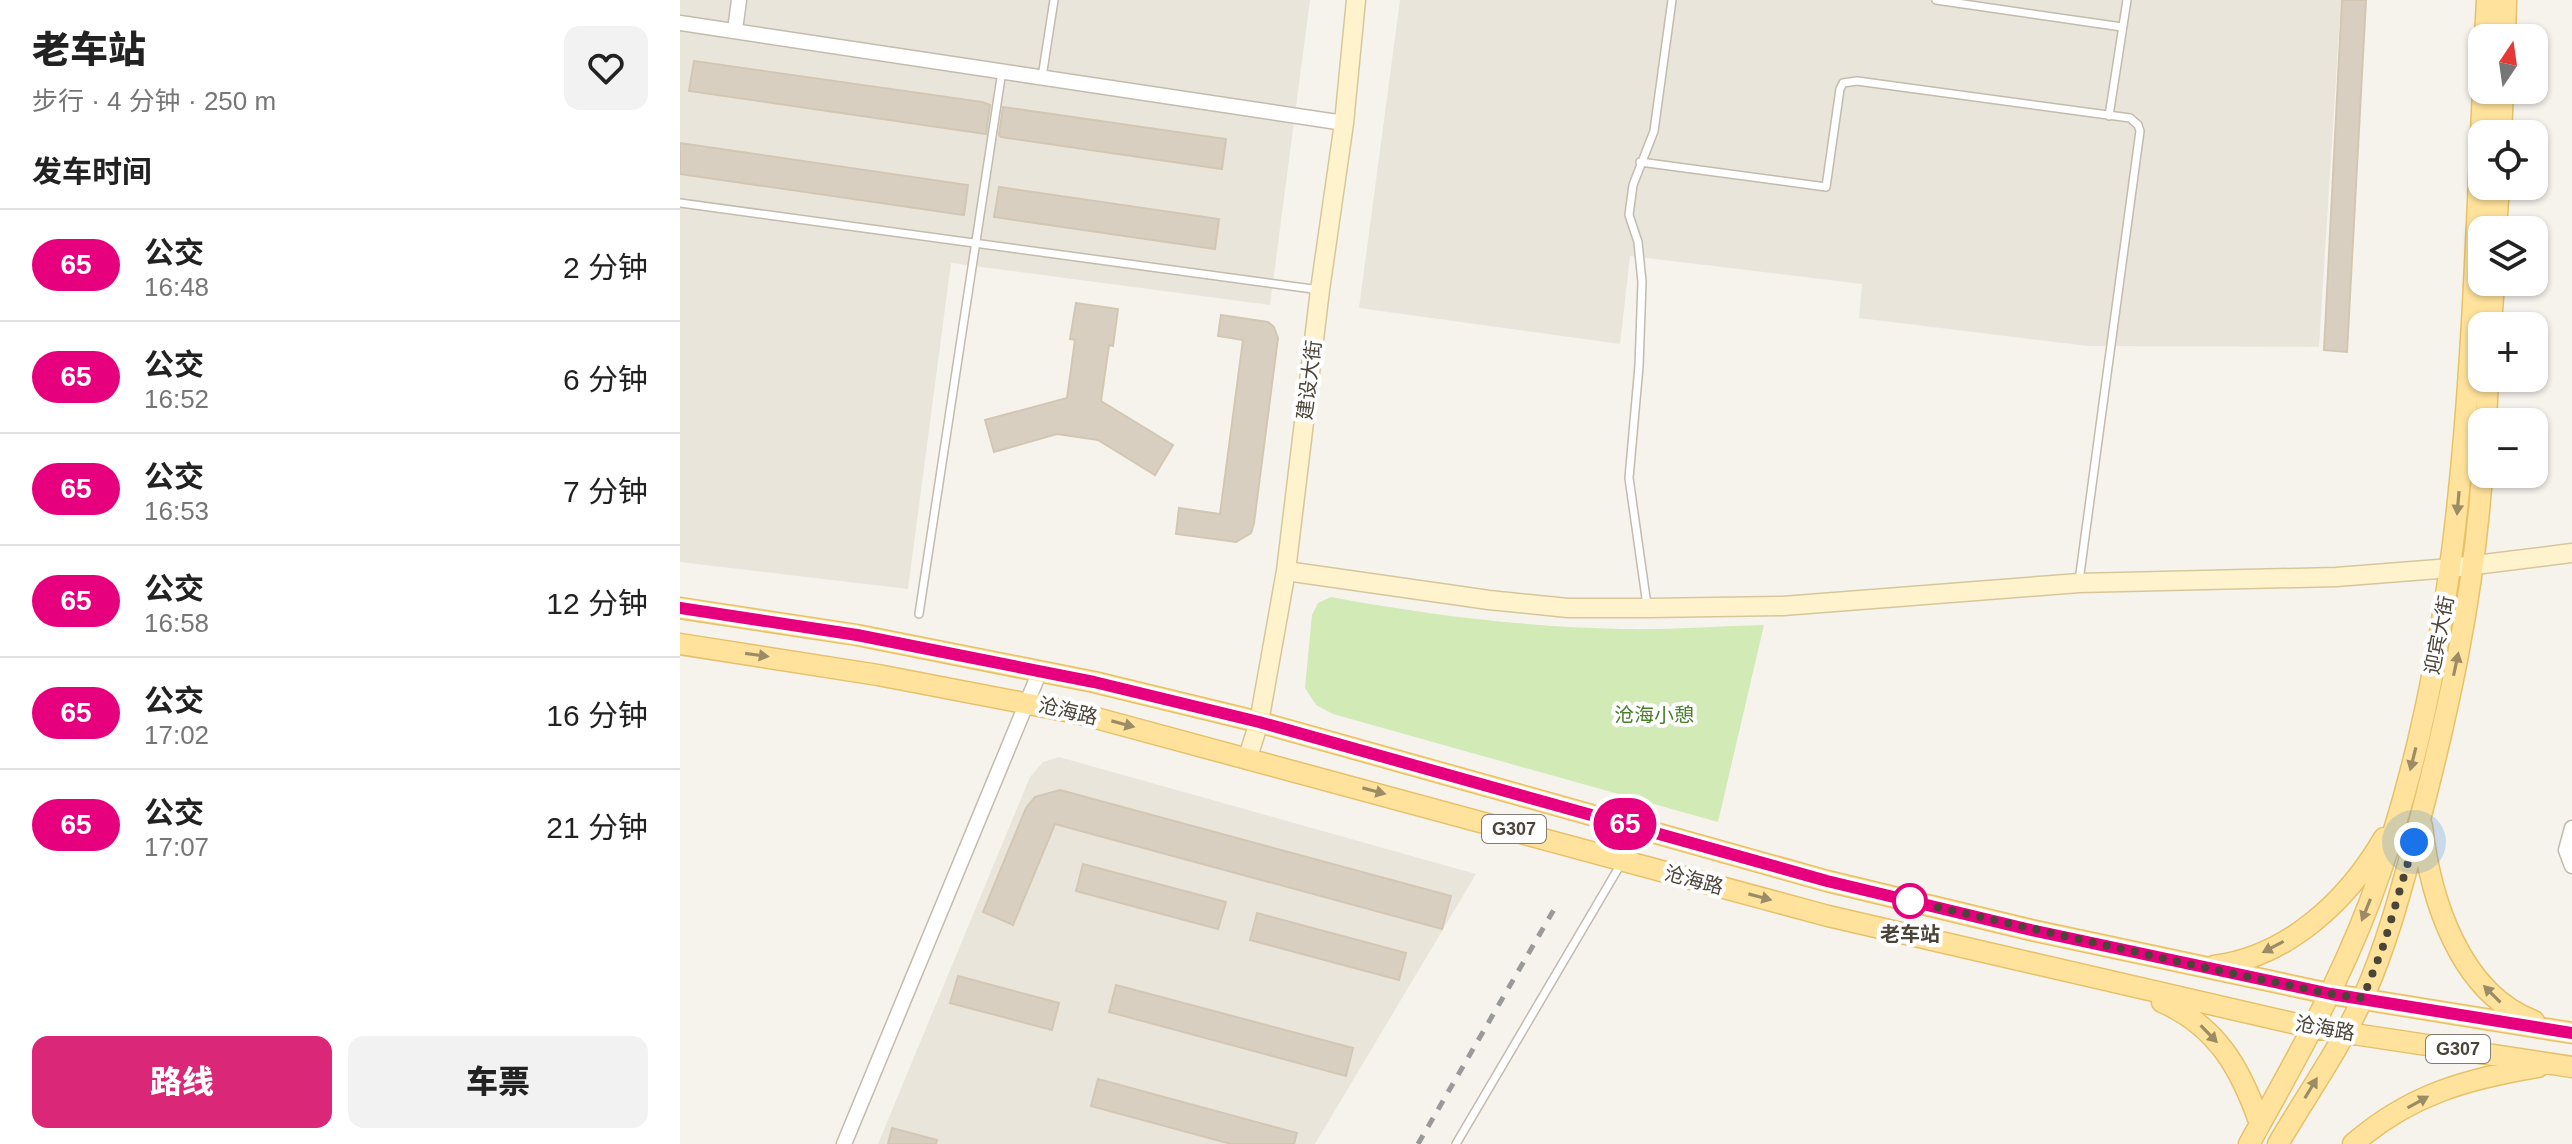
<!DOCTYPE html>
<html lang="zh">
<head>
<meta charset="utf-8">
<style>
	:root { --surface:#fff; --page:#f2f2f2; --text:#222; --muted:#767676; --line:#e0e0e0; --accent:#db2777 }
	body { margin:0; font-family:Arial,"Noto Sans SC",sans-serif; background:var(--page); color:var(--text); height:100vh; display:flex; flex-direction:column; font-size:30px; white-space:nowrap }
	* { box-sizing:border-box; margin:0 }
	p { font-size:26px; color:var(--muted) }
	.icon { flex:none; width:44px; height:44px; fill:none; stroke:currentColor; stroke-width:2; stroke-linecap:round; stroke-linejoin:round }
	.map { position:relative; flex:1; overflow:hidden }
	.details { display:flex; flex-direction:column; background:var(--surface); width:680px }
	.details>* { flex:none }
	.badge { padding:0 16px; border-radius:26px; font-size:28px; line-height:52px }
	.needle { width:52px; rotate:13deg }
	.buttons { position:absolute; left:1788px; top:24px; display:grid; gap:16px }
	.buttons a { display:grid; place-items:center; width:80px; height:80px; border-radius:16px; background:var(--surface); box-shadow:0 2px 6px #0004; font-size:40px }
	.you { position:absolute; width:40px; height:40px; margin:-20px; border:6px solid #fff; border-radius:50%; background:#1a73e8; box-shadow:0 0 0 12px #1a73e833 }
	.map>.badge { position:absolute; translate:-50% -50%; box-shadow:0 0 0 4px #fff }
	h2 { padding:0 32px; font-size:30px; line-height:72px }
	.round { display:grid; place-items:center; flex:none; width:84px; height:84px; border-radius:16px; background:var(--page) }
	.overview { display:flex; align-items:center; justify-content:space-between; height:136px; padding:0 32px }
	h1 { font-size:38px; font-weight:800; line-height:60px }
	.primary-button { display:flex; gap:16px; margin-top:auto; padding:16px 32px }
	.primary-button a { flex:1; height:92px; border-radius:16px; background:var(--accent); color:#fff; font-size:32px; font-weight:800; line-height:92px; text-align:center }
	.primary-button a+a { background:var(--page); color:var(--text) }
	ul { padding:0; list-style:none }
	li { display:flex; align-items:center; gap:24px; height:112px; padding:0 32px; border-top:2px solid var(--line) }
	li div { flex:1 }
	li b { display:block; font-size:30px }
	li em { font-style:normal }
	li .badge { min-width:88px; font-weight:700; text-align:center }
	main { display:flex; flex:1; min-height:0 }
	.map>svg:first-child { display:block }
</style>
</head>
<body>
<main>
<section class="details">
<div class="overview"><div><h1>老车站</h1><p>步行 · 4 分钟 · 250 m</p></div><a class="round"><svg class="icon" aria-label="heart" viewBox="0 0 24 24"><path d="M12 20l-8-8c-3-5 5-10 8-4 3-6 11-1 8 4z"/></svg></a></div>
<h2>发车时间</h2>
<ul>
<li><span class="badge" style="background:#e6007e;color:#fff">65</span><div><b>公交</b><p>16:48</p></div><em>2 分钟</em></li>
<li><span class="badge" style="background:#e6007e;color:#fff">65</span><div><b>公交</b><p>16:52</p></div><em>6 分钟</em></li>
<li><span class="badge" style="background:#e6007e;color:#fff">65</span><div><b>公交</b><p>16:53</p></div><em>7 分钟</em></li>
<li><span class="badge" style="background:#e6007e;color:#fff">65</span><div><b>公交</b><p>16:58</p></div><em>12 分钟</em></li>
<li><span class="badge" style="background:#e6007e;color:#fff">65</span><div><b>公交</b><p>17:02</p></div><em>16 分钟</em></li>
<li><span class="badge" style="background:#e6007e;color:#fff">65</span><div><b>公交</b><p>17:07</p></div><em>21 分钟</em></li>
</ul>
<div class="primary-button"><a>路线</a><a>车票</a></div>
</section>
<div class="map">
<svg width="1892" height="1144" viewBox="0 0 1892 1144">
	<rect width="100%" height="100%" fill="#f6f3ec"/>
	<path fill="#eae5da" d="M0 0H630L590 305 271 263 228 589 0 562Z
		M720 0H1661L1639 347 1408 346 1179 318 1182 284 950 256 940 344 679 308Z
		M379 757 796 874 635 1144H198L350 777 363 762Z"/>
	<path fill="#d2eab5" d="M651 597C748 615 845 627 943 629 990 630 1037 626 1084 625L1038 822 653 714 636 705 625 688 632 615 638 603Z"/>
	<path fill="#d8cfc1" stroke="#d3c7b4" stroke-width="2" d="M1662 0H1686L1667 352 1644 350Z
		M14 61 302 102 310 105 306 134 9 91Z
		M323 107 546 139 542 169 321 137 319 135Z
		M0 143 288 185 284 215 0 174Z
		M319 187 539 219 535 249 314 217Z
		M396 303 438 309 433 346 429 345 421 401 493 445 475 475 418 440 377 434 314 452 305 420 387 398 395 340 390 339Z
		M541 315 588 322 594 327 598 338 574 523 571 533 556 542 496 534 499 508 540 514 563 340 538 336Z
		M380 790 771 896 762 929 375 824 333 925 303 912 346 808 355 797Z
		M403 864 546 902 538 929 396 891Z
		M577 913 726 953 719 980 570 940Z
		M278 976 379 1003 372 1030 270 1003Z
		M436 985 673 1048 666 1076 429 1012Z
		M418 1079 617 1133 614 1144H551L411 1106Z
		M212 1128 257 1140 256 1144H208Z"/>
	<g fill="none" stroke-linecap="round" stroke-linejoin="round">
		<defs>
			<path id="lane" d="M1256 0 1442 27
				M362 77 374 0
				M1429 116 1447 0
				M960 162 1146 187 1160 89 1163 83 1177 81 1450 118 1458 125 1460 131 1399 581
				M0 203 640 290
				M967 605 949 478 959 366 962 282 958 242 949 215 953 185 974 131 992 0
				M239 614 322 71
				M776 1144 942 862"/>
			<path id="street" d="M0 23 664 123
				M55 30 59 0
				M1892 828 1886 850 1892 866
				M164 1144 360 671"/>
			<path id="secondary" d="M606 571 809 600 888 608H968L1103 606 1399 583 1656 577 1771 568 1892 553
				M568 757 579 722 606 571 640 290 664 123 676 0"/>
			<path id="primary" d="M1805 38 1807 0
				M1825 38 1826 0
				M1821 134 1823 90
				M1816 230 1819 186
				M1811 326 1814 282
				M1806 422 1808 378
				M0 608 177 635 414 682 579 722 1147 881 1351 930 1651 994 1892 1033
				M0 644 198 675 401 714 1148 916 1634 1028 1892 1067
				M1742 826C1750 897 1779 993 1854 1021
				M1534 966C1608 957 1668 900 1704 838
				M1482 1002C1537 1026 1561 1069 1580 1124
				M1569 1144C1614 1063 1657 988 1690 901 1787 642 1790 362 1803 90
				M1598 1144C1626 1096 1660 1048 1683 998 1707 945 1722 887 1737 831 1768 714 1794 595 1802 474
				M1673 1144C1729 1095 1786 1079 1858 1067"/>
		</defs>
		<use href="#lane" stroke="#c2bbae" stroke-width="10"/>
		<use href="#street" stroke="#c2bbae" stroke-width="17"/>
		<use href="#secondary" stroke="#d6c79b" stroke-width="21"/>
		<use href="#primary" stroke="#e6c16a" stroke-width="23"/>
		<use href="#lane" stroke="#fff" stroke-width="7"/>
		<use href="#street" stroke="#fff" stroke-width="14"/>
		<use href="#secondary" stroke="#fff3cd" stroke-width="18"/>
		<use href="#primary" stroke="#ffe39c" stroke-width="20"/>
		<path stroke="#9a9a9a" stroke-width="5" stroke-dasharray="10 10" stroke-linecap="butt" d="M738 1144 876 906"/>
	</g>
	<defs><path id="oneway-solid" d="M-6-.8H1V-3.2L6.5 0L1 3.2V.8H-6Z" transform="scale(2)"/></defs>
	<g fill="#9c8c66">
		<use href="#oneway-solid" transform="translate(1778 503) rotate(95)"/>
		<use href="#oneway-solid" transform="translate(77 655) rotate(8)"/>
		<use href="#oneway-solid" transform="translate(1776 664) rotate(-78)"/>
		<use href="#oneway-solid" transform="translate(443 724) rotate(15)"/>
		<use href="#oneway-solid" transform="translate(1733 759) rotate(104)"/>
		<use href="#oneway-solid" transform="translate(694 791) rotate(15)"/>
		<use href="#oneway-solid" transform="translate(1080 897) rotate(15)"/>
		<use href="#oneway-solid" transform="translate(1686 910) rotate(112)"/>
		<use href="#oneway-solid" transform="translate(1593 947) rotate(152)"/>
		<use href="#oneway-solid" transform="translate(1812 994) rotate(-135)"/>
		<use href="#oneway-solid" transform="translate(1529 1034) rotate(46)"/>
		<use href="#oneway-solid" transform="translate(1631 1088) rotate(-59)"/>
		<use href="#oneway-solid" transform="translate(1738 1102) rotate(-29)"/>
	</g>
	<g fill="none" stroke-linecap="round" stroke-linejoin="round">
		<defs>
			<path id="line" d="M0 608 177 635 414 682 579 722 1147 881 1351 930 1651 994 1892 1033"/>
		</defs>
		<use href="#line" stroke="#fff" stroke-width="18"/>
		<use href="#line" stroke="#e6007e" stroke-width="12"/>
		<path stroke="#4b4439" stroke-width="8" stroke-dasharray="0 14.4" d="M1230 901 1522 967 1651 994 1683 998 1704 944 1734 842"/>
	</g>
	<circle fill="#fff" stroke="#e6007e" stroke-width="4" cx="1230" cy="901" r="16"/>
	<g text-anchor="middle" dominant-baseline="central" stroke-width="8" stroke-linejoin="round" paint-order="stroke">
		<g fill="#fff" stroke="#817c74" stroke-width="2">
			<rect x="802" y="815" width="64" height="28" rx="6"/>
			<rect x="1746" y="1035" width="64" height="28" rx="6"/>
		</g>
		<g font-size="18" font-weight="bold" fill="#4b4439">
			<text x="834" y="829">G307</text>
			<text x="1778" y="1049">G307</text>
		</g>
		<g font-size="20" fill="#4b4439" stroke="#fff">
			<text transform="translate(629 380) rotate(-83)">建设大街</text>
			<text transform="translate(1759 635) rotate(-79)">迎宾大街</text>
			<text transform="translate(388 711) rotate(13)">沧海路</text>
			<text transform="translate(1014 880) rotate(15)">沧海路</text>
			<text transform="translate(1645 1028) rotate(10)">沧海路</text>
		</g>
		<g font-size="20" fill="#4a7f2a" stroke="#fff">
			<text x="974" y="715">沧海小憩</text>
		</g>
		<g font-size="20" font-weight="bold" fill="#4b4439" stroke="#fff">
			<text x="1230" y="934">老车站</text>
		</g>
	</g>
</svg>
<div class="buttons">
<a><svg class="needle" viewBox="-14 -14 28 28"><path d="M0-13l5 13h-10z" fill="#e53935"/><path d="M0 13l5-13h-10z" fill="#767676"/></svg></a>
<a><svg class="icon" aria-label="locate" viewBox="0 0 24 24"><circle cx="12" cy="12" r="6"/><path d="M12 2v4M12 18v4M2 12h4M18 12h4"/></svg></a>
<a><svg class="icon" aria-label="layers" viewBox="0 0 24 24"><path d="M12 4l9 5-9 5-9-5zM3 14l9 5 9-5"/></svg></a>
<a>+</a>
<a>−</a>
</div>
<div class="you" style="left:1734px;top:842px"></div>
<b class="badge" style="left:945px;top:824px;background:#e6007e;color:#fff">65</b>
</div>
</main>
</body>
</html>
